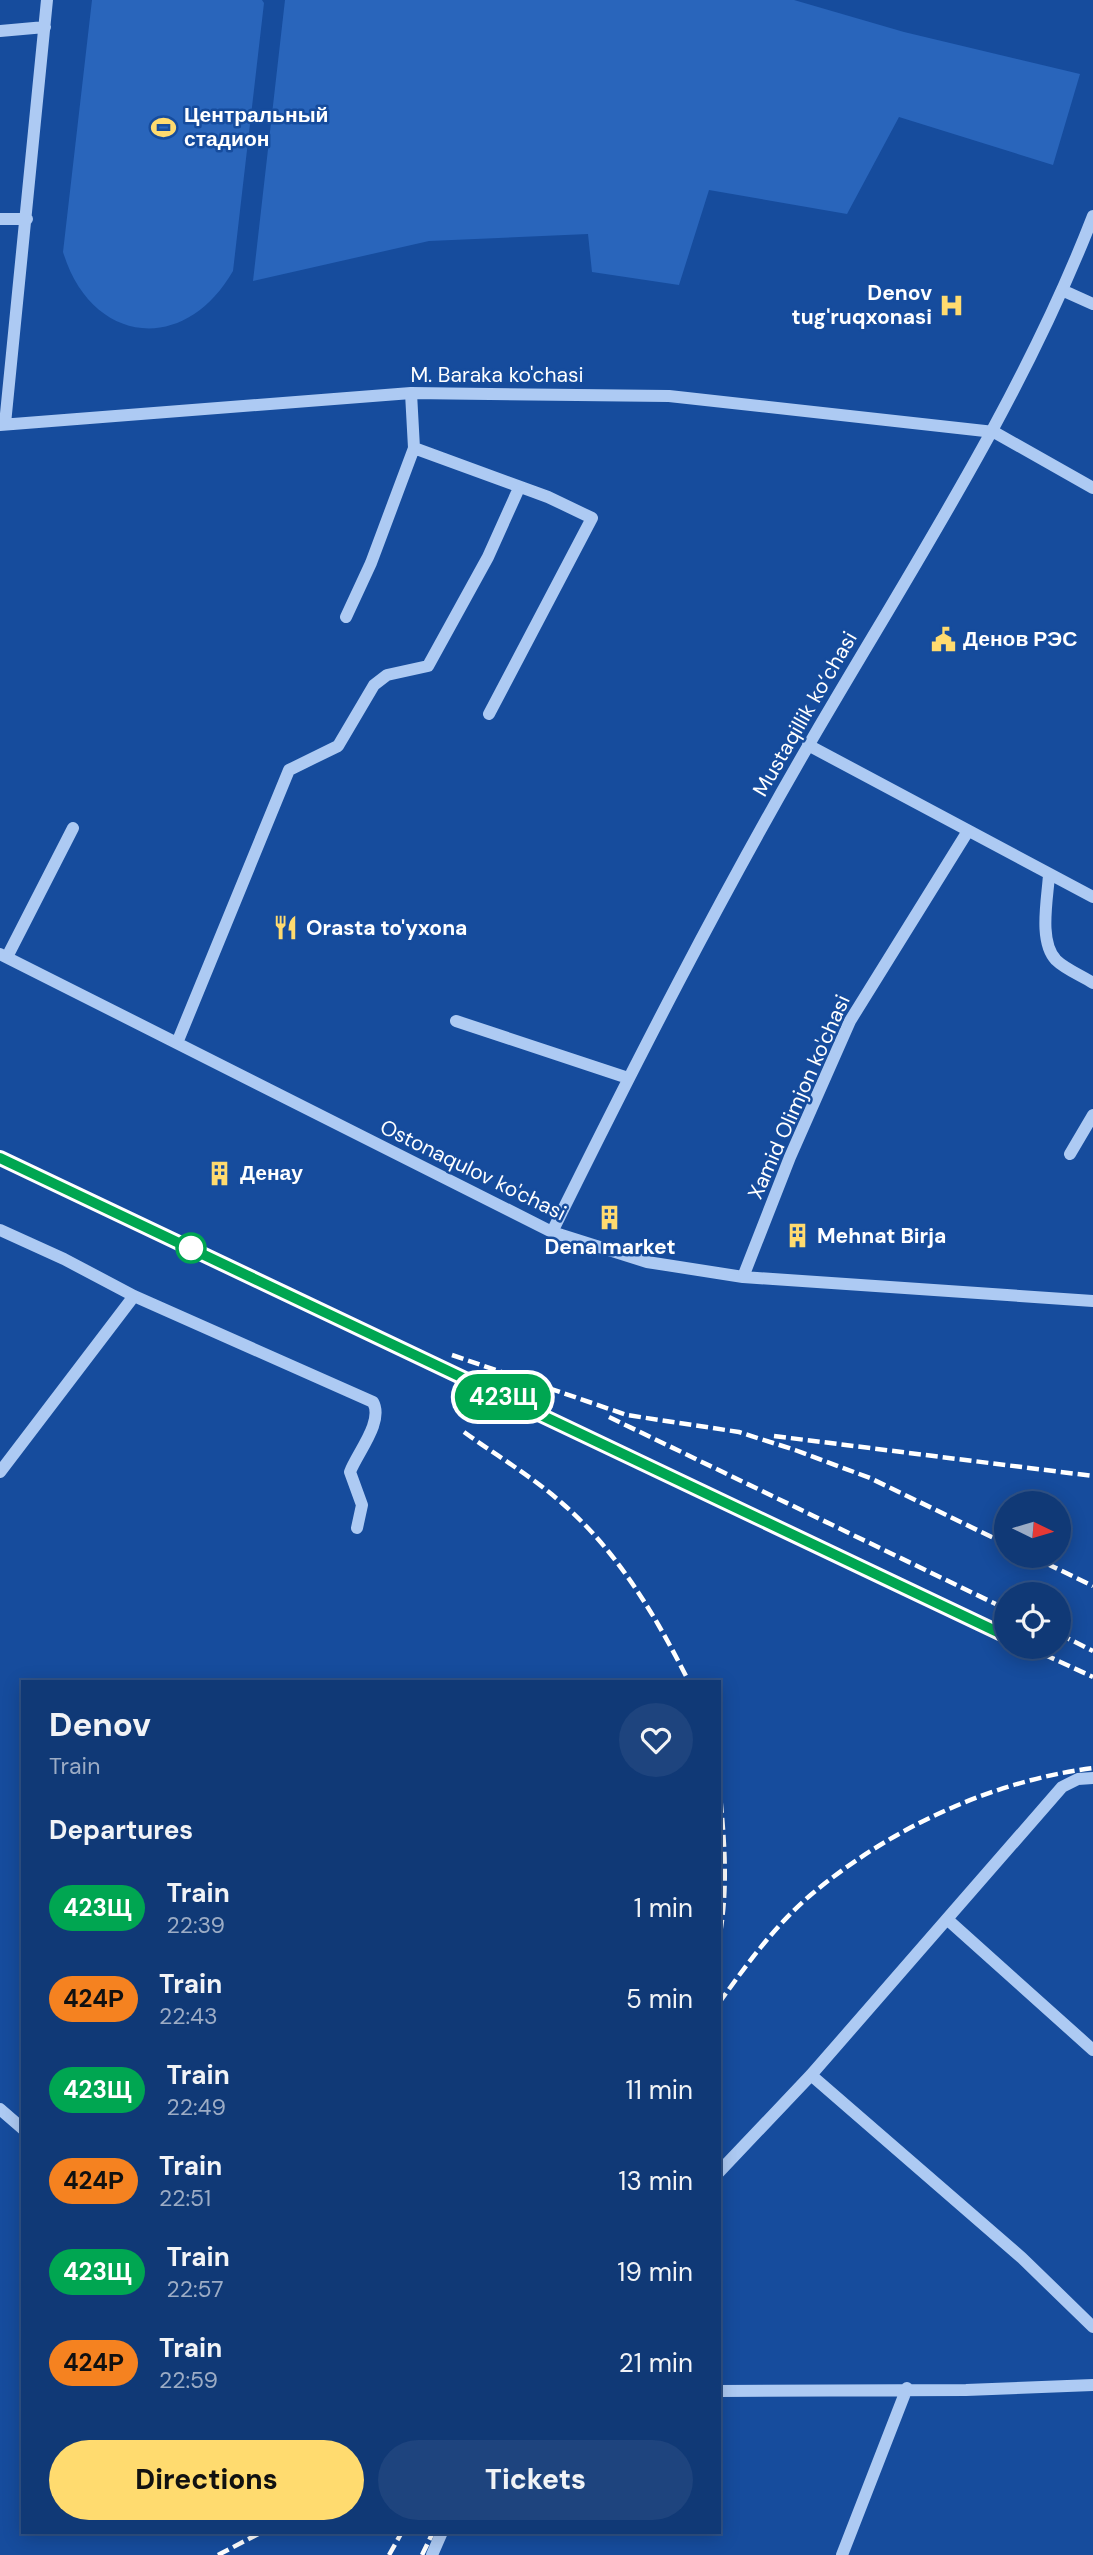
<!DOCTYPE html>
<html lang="en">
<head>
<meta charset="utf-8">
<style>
	:root { --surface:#103976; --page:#1e447e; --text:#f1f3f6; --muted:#9cacc5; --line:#305388; --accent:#ffdb6f }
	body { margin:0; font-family:"DM Sans",sans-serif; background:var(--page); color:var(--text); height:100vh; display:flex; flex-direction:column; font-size:26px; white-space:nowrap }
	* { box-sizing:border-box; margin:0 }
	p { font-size:23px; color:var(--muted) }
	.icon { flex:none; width:38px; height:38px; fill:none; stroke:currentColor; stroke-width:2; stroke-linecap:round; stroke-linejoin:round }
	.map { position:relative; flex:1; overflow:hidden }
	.side { position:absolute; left:21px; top:1680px; width:700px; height:854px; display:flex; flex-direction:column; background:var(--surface); border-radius:0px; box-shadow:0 4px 18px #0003,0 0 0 2px var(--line) }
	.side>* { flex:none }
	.badge { padding:0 14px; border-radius:23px; font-size:24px; line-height:46px }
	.needle { width:46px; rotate:95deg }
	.controls { position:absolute; left:994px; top:1491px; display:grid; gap:14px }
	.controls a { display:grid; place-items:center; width:77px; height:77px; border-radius:50%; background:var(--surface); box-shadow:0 4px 18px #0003,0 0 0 2px var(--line); font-size:35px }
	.map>.badge { position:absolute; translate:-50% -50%; box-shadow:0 0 0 4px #fff }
	h2 { padding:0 28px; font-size:26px; line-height:63px }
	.round { display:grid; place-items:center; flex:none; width:74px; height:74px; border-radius:37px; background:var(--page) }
	.head { display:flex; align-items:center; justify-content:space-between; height:119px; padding:0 28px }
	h1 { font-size:33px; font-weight:800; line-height:52px }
	.button { display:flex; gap:14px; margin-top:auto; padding:14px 28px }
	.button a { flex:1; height:80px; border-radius:42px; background:var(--accent); color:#111; font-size:28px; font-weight:800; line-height:80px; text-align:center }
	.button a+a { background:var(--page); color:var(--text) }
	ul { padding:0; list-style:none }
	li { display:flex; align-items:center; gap:21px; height:91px; padding:0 28px }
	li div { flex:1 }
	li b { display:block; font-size:26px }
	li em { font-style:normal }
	li .badge { min-width:77px; font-weight:700; text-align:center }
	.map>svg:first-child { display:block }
</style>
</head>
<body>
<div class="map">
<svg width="1093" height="2555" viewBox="0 0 1093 2555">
	<rect width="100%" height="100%" fill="#164c9d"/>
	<path fill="#2965bb" d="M92 0H262L264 3 233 271C184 356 91 344 63 252Z
		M285 0H794L904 32 1080 74 1053 165 899 117 847 214 709 190 679 285 592 272 588 234 429 241 253 281Z"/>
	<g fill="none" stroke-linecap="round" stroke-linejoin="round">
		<path stroke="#adcaf3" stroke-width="12" d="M0 31 45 27
			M0 219H27
			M1064 291 1093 304
			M5 424 47 0
			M0 425 411 393 669 396 994 432 1093 488
			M414 448 548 497 592 518 489 714
			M346 617 371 563 414 448 411 393
			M808 745 1093 897
			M1049 874C1048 897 1038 941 1056 960 1065 969 1082 976 1093 983
			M0 954 552 1232 647 1262 743 1277 1093 1301
			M7 957 73 828
			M456 1021 628 1078
			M177 1043 289 770 338 746 374 685 387 675 428 666 488 557 519 488
			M1070 1154 1093 1115
			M0 1230 64 1259 134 1296 373 1402C384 1422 357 1453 350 1472L362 1505 357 1528
			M552 1232C634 1066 718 901 811 741 911 569 1021 402 1093 216
			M743 1277 790 1157 850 1021 968 831
			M0 1472 134 1296
			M948 1920 1093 2050
			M811 2075 1022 2258 1093 2327
			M0 2109 23 2129
			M719 2172 811 2075 1062 1787 1078 1779 1093 1778
			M719 2391 966 2390 1093 2385
			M432 2555 442 2532
			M842 2555 907 2388"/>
		<path stroke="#fff" stroke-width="4.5" stroke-dasharray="12 5" stroke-linecap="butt" d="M0 1158 1006 1636
			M452 1355 627 1415 739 1432 795 1450 870 1478 1006 1544
			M609 1417 1006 1609
			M464 1432C497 1456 533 1477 563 1504 618 1552 657 1618 689 1682
			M774 1436 1093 1476
			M1031 1556 1093 1586
			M1059 1634 1093 1651
			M1028 1647 1093 1677
			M719 1784C724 1835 729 1888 719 1939
			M719 2003C747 1964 776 1924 813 1893 891 1828 992 1781 1093 1768
			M218 2555 262 2532
			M389 2555 402 2532
			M422 2555 433 2532"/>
	</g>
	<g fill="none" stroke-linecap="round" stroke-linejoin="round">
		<defs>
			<path id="line" d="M0 1158 1006 1636"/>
		</defs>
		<use href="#line" stroke="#fff" stroke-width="16"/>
		<use href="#line" stroke="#00a651" stroke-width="10"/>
	</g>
	<defs>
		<symbol id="stadium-bare" viewBox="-9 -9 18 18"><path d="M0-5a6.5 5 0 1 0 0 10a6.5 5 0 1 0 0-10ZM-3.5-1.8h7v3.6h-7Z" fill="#ffdb6f" stroke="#164c9d" stroke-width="2.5" paint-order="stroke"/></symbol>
		<symbol id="hospital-bare" viewBox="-9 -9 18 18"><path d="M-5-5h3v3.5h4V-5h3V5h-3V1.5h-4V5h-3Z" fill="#ffdb6f" stroke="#164c9d" stroke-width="2.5" paint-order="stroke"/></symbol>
		<symbol id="civic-bare" viewBox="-9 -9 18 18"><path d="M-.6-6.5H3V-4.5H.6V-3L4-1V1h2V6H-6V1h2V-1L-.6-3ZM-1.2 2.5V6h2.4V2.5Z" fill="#ffdb6f" stroke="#164c9d" stroke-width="2.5" paint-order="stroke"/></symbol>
		<symbol id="restaurant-bare" viewBox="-9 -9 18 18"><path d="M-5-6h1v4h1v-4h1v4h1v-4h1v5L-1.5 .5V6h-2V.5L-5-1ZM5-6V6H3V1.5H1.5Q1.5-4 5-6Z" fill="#ffdb6f" stroke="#164c9d" stroke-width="2.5" paint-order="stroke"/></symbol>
		<symbol id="building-bare" viewBox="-9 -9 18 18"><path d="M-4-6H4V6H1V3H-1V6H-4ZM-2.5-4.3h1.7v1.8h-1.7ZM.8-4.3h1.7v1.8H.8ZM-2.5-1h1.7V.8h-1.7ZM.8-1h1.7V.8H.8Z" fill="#ffdb6f" stroke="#164c9d" stroke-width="2.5" paint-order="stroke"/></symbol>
	</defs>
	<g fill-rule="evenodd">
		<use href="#stadium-bare" x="146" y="110" width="35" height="35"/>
		<use href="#hospital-bare" x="934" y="288" width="35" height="35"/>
		<use href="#civic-bare" x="926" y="622" width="35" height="35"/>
		<use href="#restaurant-bare" x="268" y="910" width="35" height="35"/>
		<use href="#building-bare" x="202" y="1156" width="35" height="35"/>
		<use href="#building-bare" x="592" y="1200" width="35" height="35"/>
		<use href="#building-bare" x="780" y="1218" width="35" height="35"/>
	</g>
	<circle fill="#fff" stroke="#00a651" stroke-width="3.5" cx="191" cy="1248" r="14"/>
	<g text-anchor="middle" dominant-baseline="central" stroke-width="5" stroke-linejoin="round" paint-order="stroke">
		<g font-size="21" font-weight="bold" fill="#fff" stroke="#164c9d" text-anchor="start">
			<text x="184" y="115">Центральный<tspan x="184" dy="24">стадион</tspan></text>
			<text x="932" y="293" text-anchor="end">Denov<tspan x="932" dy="24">tug'ruqxonasi</tspan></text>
			<text x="963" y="639">Денов РЭС</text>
			<text x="306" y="928">Orasta to'yxona</text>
			<text x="240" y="1173">Денау</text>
			<text x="817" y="1236">Mehnat Birja</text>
			<text x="610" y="1247" text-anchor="middle">Dena market</text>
		</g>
		<g font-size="21" fill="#fff" stroke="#164c9d">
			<text x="497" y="375">M. Baraka ko'chasi</text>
			<text transform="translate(805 714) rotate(-60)">Mustaqillik ko‘chasi</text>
			<text transform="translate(799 1097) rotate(-66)">Xamid Olimjon ko'chasi</text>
			<text transform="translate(473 1170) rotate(26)">Ostonaqulov ko'chasi</text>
		</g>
	</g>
</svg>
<div class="controls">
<a><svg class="needle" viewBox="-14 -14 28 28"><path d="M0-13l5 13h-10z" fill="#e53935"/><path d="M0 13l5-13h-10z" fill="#9cacc5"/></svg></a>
<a><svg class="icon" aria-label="locate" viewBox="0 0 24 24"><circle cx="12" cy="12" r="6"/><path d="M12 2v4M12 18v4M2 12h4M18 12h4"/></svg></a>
</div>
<b class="badge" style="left:503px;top:1397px;background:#00a651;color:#fff">423Щ</b>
<section class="side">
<div class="head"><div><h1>Denov</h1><p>Train</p></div><a class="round"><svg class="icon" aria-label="heart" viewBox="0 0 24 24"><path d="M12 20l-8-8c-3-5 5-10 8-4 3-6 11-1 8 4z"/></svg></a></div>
<h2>Departures</h2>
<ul>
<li><span class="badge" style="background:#00a651;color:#fff">423Щ</span><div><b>Train</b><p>22:39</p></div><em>1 min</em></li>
<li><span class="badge" style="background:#f58220;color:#111">424Р</span><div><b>Train</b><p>22:43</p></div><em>5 min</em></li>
<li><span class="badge" style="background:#00a651;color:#fff">423Щ</span><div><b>Train</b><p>22:49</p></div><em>11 min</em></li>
<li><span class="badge" style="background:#f58220;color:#111">424Р</span><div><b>Train</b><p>22:51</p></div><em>13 min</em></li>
<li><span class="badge" style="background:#00a651;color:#fff">423Щ</span><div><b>Train</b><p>22:57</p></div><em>19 min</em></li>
<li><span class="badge" style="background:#f58220;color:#111">424Р</span><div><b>Train</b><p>22:59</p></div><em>21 min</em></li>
</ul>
<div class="button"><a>Directions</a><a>Tickets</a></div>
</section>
</div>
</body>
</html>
